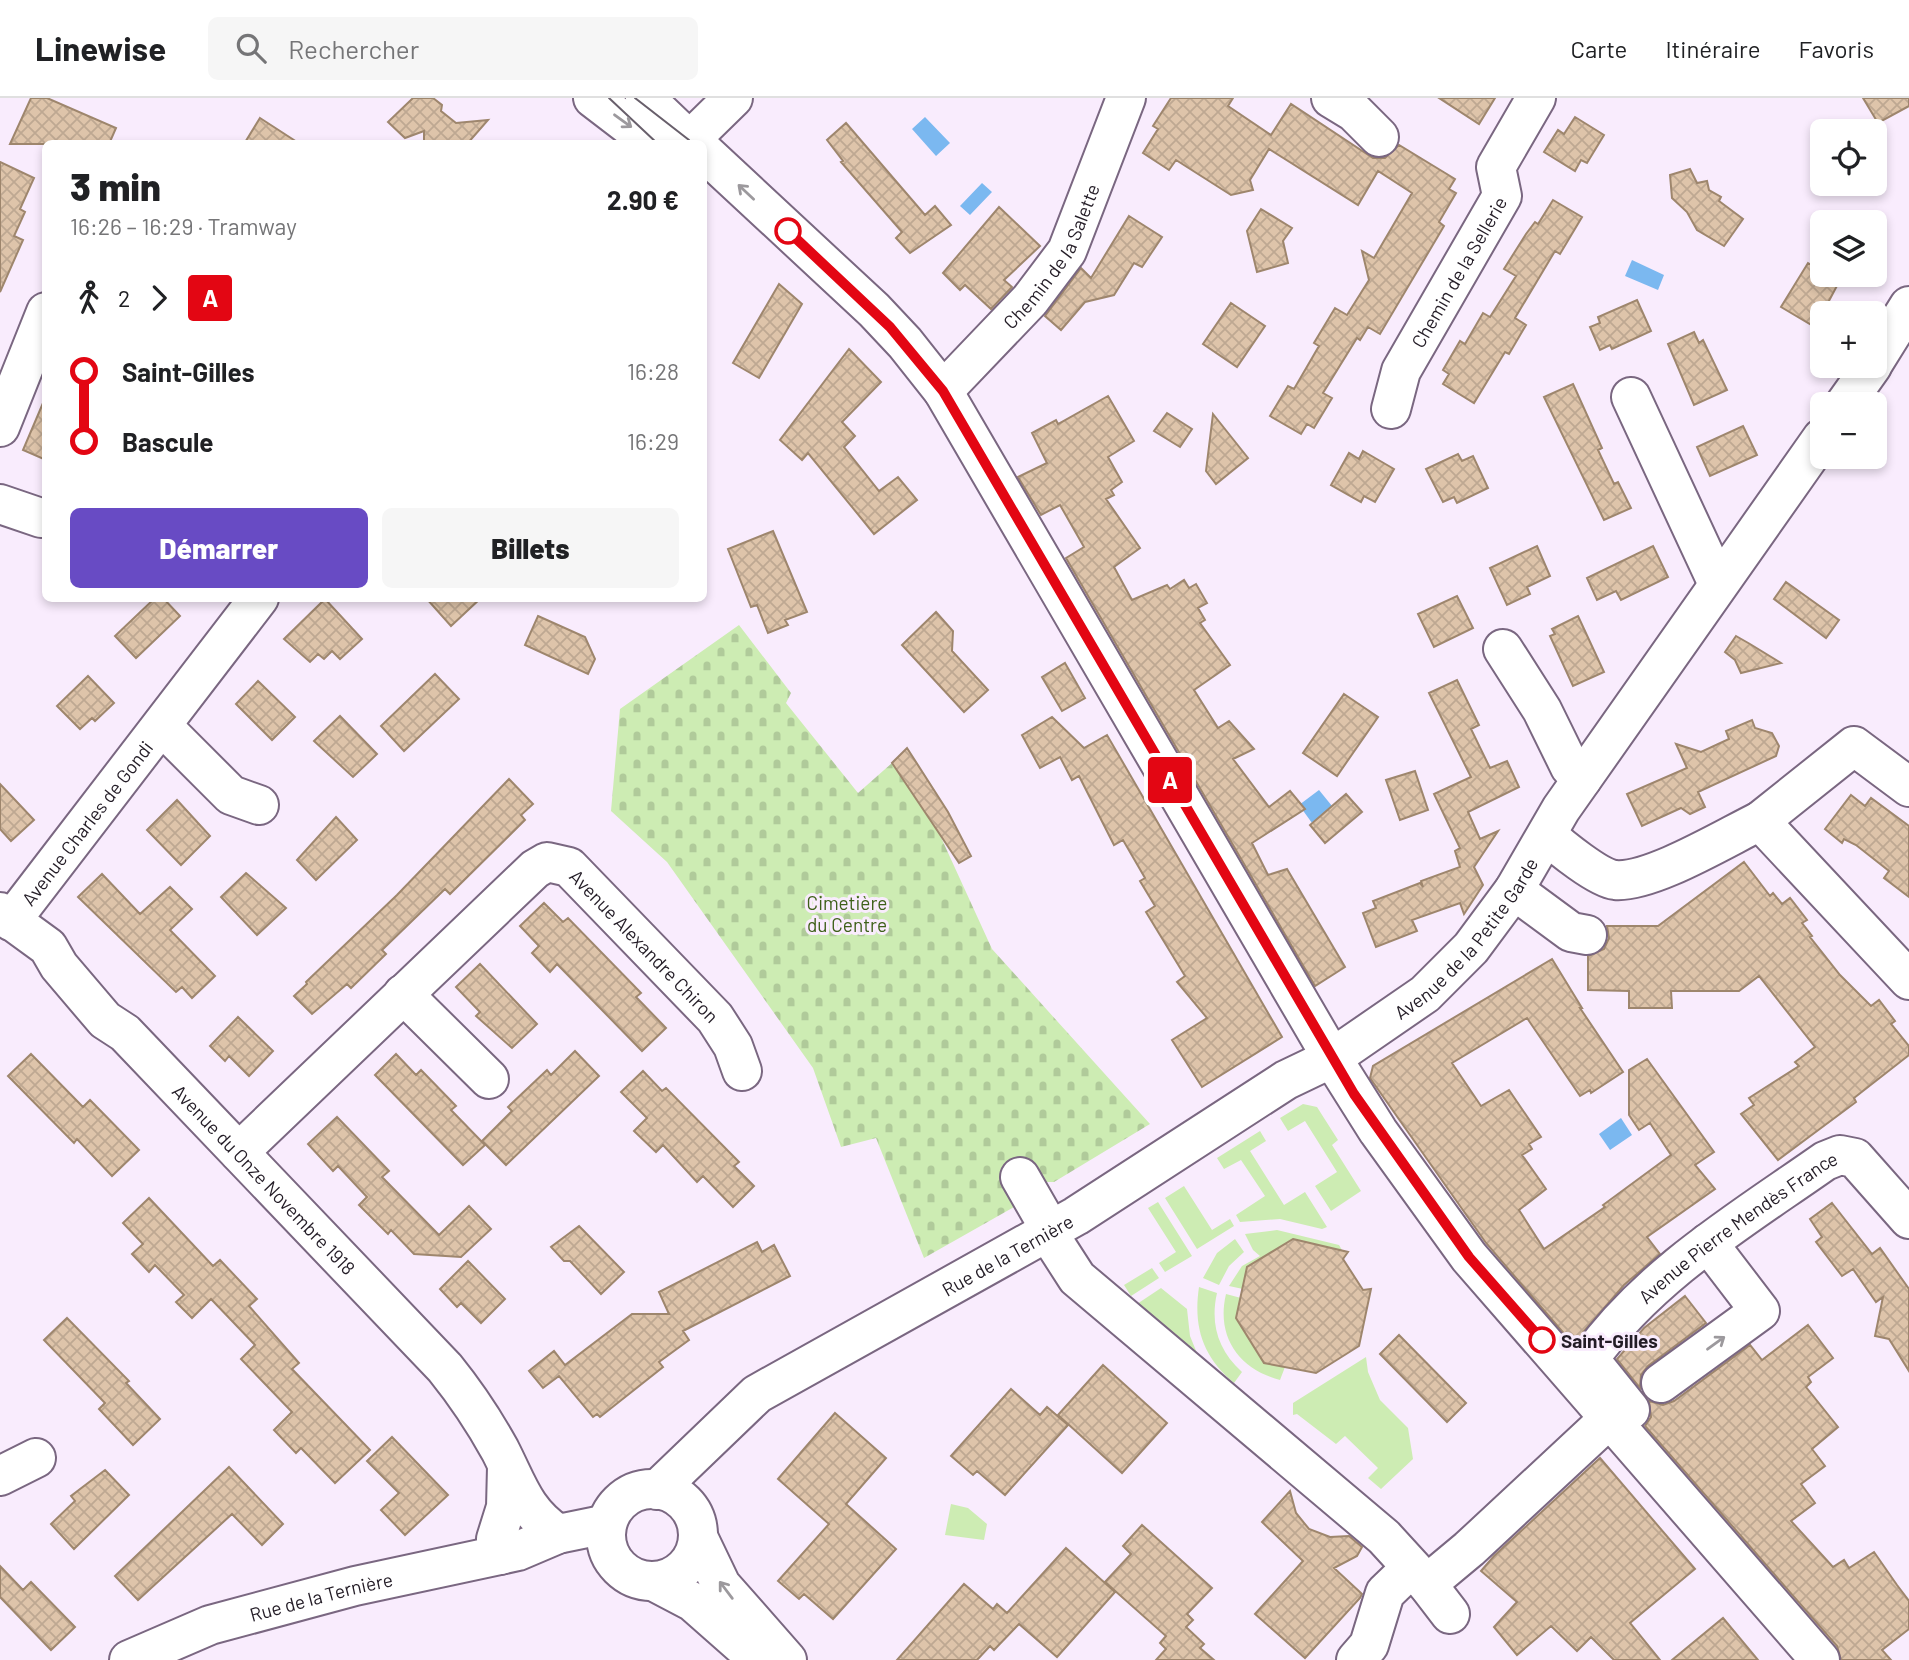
<!DOCTYPE html>
<html lang="fr">
<head>
<meta charset="utf-8">
<style>
	:root { --surface:#fff; --page:#f6f6f6; --text:#202124; --muted:#757577; --line:#e0e0e0; --accent:#684bc4 }
	body { margin:0; font-family:Barlow,sans-serif; background:var(--page); color:var(--text); height:100vh; display:flex; flex-direction:column; font-size:26px; white-space:nowrap }
	* { box-sizing:border-box; margin:0 }
	p { font-size:23px; color:var(--muted) }
	.icon { flex:none; width:38px; height:38px; fill:none; stroke:currentColor; stroke-width:2; stroke-linecap:round; stroke-linejoin:round }
	.map { position:relative; flex:1; overflow:hidden }
	.panel { position:absolute; left:42px; top:42px; width:665px; height:462px; display:flex; flex-direction:column; background:var(--surface); border-radius:10px; box-shadow:0 4px 10px #0003 }
	.panel>* { flex:none }
	.badge { padding:0 14px; border-radius:5px; font-size:24px; line-height:46px }
	.buttons { position:absolute; left:1810px; top:21px; display:grid; gap:14px }
	.buttons a { display:grid; place-items:center; width:77px; height:77px; border-radius:10px; background:var(--surface); box-shadow:0 4px 10px #0003; font-size:35px }
	.map>.badge { position:absolute; translate:-50% -50%; box-shadow:0 0 0 4px #fff }
	.legs { display:flex; align-items:center; gap:10px; height:77px; padding:0 28px; font-size:23px }
	.legs p { margin-inline-start:auto }
	.head { display:flex; align-items:center; justify-content:space-between; height:119px; padding:0 28px }
	h1 { font-size:38px; font-weight:800; line-height:52px }
	.primary-button { display:flex; gap:14px; margin-top:auto; padding:14px 28px }
	.primary-button a { flex:1; height:80px; border-radius:10px; background:var(--accent); color:#fff; font-size:28px; font-weight:800; line-height:80px; text-align:center }
	.primary-button a+a { background:var(--page); color:var(--text) }
	ul { padding:0 28px; list-style:none }
	li { display:flex; align-items:center; gap:24px; height:70px; font-size:26px }
	li i { display:grid; place-items:center; width:10px; height:100%; margin:0 9px; background:currentColor }
	li i::after { content:''; width:18px; height:18px; margin:-9px; border:5px solid; border-radius:50%; background:var(--surface) }
	li p { margin-inline-start:auto }
	li:first-child i { background:linear-gradient(#0000 50%,currentColor 0) }
	li:last-child i { background:linear-gradient(currentColor 50%,#0000 0) }
	header { display:flex; align-items:center; gap:42px; box-sizing:border-box; height:98px; padding:0 35px; background:var(--surface); border-bottom:2px solid var(--line) }
	header strong { font-size:33px }
	nav { display:flex; gap:38px; margin-inline-start:auto; font-size:24px }
	.search { width:490px; height:63px; background:var(--page); display:flex; align-items:center; gap:18px; box-sizing:border-box; padding:0 24px; border-radius:10px; color:var(--muted); font-size:26px }
	.map>svg:first-child { display:block }
</style>
</head>
<body>
<header>
<strong>Linewise</strong>
<div class="search"><svg class="icon" aria-label="search" viewBox="0 0 24 24"><circle cx="10" cy="10" r="6"/><path d="M15 15l6 6"/></svg>Rechercher</div>
<nav><a>Carte</a><a>Itinéraire</a><a>Favoris</a></nav>
</header>
<div class="map">
<svg width="1909" height="1562" viewBox="0 0 1909 1562">
	<defs>
		<pattern id="cemetery-stones" width="16" height="16" patternUnits="userSpaceOnUse" patternTransform="scale(1.75)"><rect width="16" height="16" fill="#cdecb3"/><path d="M2 7V4a2 2 0 0 1 4 0v3zM10 15v-3a2 2 0 0 1 4 0v3z" fill="#b0ca9a"/></pattern>
		<pattern id="building-cross-hatch" width="8" height="8" patternUnits="userSpaceOnUse" patternTransform="scale(1.75)"><rect width="8" height="8" fill="#dec4aa"/><path d="M0 0l8 8M0 8l8-8" fill="none" stroke="#bea892"/></pattern>
	</defs>
	<rect width="100%" height="100%" fill="#f9ecfd"/>
	<path fill="#cdecb3" d="M1303 1006 1317 1009 1338 1042 1332 1047 1361 1093 1331 1113 1315 1088 1337 1074 1305 1023 1288 1033 1280 1020Z
		M1260 1033 1266 1043 1250 1053 1284 1107 1305 1094 1327 1129 1322 1131 1280 1121 1240 1124 1236 1117 1265 1098 1241 1062 1224 1071 1217 1060Z
		M1184 1088 1212 1132 1230 1121 1234 1128 1197 1151 1165 1100Z
		M1158 1104 1192 1158 1165 1174 1159 1165 1176 1154 1148 1110Z
		M1277 1132 1339 1147 1342 1152 1293 1141 1243 1191 1229 1188 1242 1168 1260 1158 1253 1152 1245 1136Z
		M1235 1141 1244 1154 1229 1168 1219 1187 1203 1180 1217 1155Z
		M1152 1170 1159 1180 1131 1198 1124 1187Z
		M1199 1189 1217 1195C1210 1226 1218 1252 1242 1274L1234 1285C1203 1259 1193 1229 1199 1189Z
		M1161 1190 1187 1211 1190 1238 1201 1265 1128 1212Z
		M1226 1196 1241 1200 1285 1269 1280 1282C1238 1271 1216 1238 1226 1196Z
		M1366 1259 1368 1274 1380 1302 1408 1330 1413 1361 1381 1391 1368 1380 1378 1370 1345 1338 1336 1346 1297 1316 1293 1317V1305Z
		M951 1406 968 1410 987 1426 984 1442 945 1437Z"/>
	<path fill="url(#cemetery-stones)" d="M739 527 791 595 786 605 858 695 892 665 939 735 992 851 1150 1026 1054 1084H1028L1023 1104 924 1160 876 1040 841 1049 813 970 667 764 611 713 620 611Z"/>
	<path fill="#7bb8f0" d="M925 19 950 45 936 58 912 31Z
		M982 85 992 94 970 117 960 108Z
		M1632 162 1664 177 1658 192 1625 178Z
		M1319 692 1332 708 1312 725 1299 707Z
		M1621 1020 1632 1037 1610 1052 1599 1036Z"/>
	<path fill="url(#building-cross-hatch)" stroke="#9e866d" stroke-width="2" d="M31 0H47L116 30 109 46H10Z
		M413 0H433L442 7 441 13 456 25 488 22 467 46H424V33L405 40 388 24Z
		M1171 0H1233L1228 8 1271 37 1291 6 1373 60H1385L1399 47 1455 81 1449 91 1456 95 1439 124 1444 128 1380 236 1368 229 1360 242 1357 240 1323 295 1332 300 1314 330 1307 326 1301 336 1270 318 1288 288 1294 291 1319 248 1314 245 1335 210 1347 217 1369 182 1362 153 1374 160 1412 95 1378 73 1358 107 1269 51 1250 82 1253 92 1231 97 1176 62 1169 72 1143 55 1158 31 1153 28Z
		M1439 0H1495L1479 26Z
		M1863 0H1909V8L1878 25Z
		M1575 19 1604 37 1587 65 1581 62 1575 73 1544 54 1558 32 1564 36Z
		M260 20 300 46H244Z
		M846 25 925 117 935 108 951 127 910 155 896 140 902 134 841 64 843 63 827 42Z
		M0 64 34 80 20 111 25 114 14 138 23 142 0 194Z
		M1690 71 1697 85 1707 83 1709 92 1721 99 1719 103 1743 121 1724 148 1697 132 1687 114 1672 100 1670 77Z
		M1553 102 1582 119 1560 156 1555 153 1515 220 1526 227 1509 256 1505 254 1474 305 1443 286 1449 276 1443 272 1460 243 1465 246 1483 215 1490 219 1516 178 1504 171 1526 136 1535 124 1538 126Z
		M999 109 1040 148 1004 182 1012 189 991 211 965 187 960 192 943 175Z
		M1261 111 1292 130 1283 143 1288 165 1257 174 1247 133Z
		M1129 118 1162 139 1142 169 1134 165 1114 197 1085 204 1061 232 1045 218 1081 170 1091 180Z
		M1808 165 1822 173V177L1839 184 1815 229 1781 209Z
		M779 186 802 206 759 280 733 265Z
		M1637 202 1651 233 1612 251 1610 247 1600 252 1590 229 1600 225 1598 219Z
		M1231 205 1265 228 1237 269 1203 246Z
		M1694 234 1699 245 1703 242 1727 292 1694 307 1668 246Z
		M849 251 881 284 842 324 855 338 844 349 879 393 898 379 917 402 874 436 808 355 802 362 780 342Z
		M1573 286 1602 350 1598 352 1614 386 1618 384 1631 410 1604 422 1544 299Z
		M46 298V362L23 352Z
		M1108 298 1134 343 1108 359 1122 384 1111 392 1114 397 1106 401 1140 450 1114 469 1132 502 1167 487 1170 491 1184 482 1189 490 1196 486 1207 505 1198 510 1205 522 1200 525 1230 567 1194 592 1218 630 1229 623 1254 651 1233 661 1269 709 1290 693 1305 711 1252 745 1268 777 1287 771 1345 869 1315 888 1066 460 1084 449 1060 407 1041 417 1018 379 1047 365 1032 335 1056 322 1058 326Z
		M1167 315 1192 331 1180 349 1154 333Z
		M1213 316 1248 360 1216 386 1206 373Z
		M1743 328 1757 357 1710 378 1697 349Z
		M1363 353 1394 371 1375 404 1364 398 1361 404 1331 387 1349 355 1359 361Z
		M1458 356 1462 363 1473 358 1488 390 1457 405 1454 399 1443 404 1426 371Z
		M773 433 807 514 785 522 788 527 768 535 757 507 751 509 728 451Z
		M1537 448 1550 478 1527 489 1530 496 1507 507 1490 470Z
		M1653 448 1668 479 1621 502 1616 493 1597 502 1587 480Z
		M1786 484 1839 522 1826 540 1774 501Z
		M1457 498 1473 530 1434 549 1418 516Z
		M155 500H163L180 518 136 560 115 538Z
		M426 500H481L451 528Z
		M325 501 362 541 340 561 332 553 324 561 318 556 310 564 284 541Z
		M936 514 953 533 952 553 988 592 964 614 902 547Z
		M538 518 585 539 595 561 588 576 525 547Z
		M1578 518 1604 574 1573 588 1550 538 1555 536 1552 531Z
		M1736 538 1750 546 1781 565 1741 575 1735 562 1725 554Z
		M1065 565 1085 600 1062 613 1042 579Z
		M435 576 459 601 404 653 381 628Z
		M88 578 114 605 95 623 92 620 80 631 57 608Z
		M1457 582 1479 627 1471 631 1490 670 1507 663 1519 689 1468 714 1480 741 1498 733 1474 769 1483 787 1464 816 1460 805 1412 822 1417 833 1376 849 1363 815 1376 810 1373 803 1420 785 1423 789 1421 783 1460 769 1455 753 1460 750 1434 696 1471 679 1429 595Z
		M258 583 295 619 272 642 236 606Z
		M1344 596 1378 619 1337 678 1303 655Z
		M340 618 377 656 353 679 314 643Z
		M1052 619 1084 650 1107 637 1282 939 1202 989 1172 942 1207 920 1177 884 1185 878 1146 814 1155 808 1140 783 1145 780 1123 742 1114 747 1079 678 1072 682 1060 659 1040 670 1022 637Z
		M1752 622 1755 630 1772 635 1779 648 1776 658 1698 694 1705 709 1690 716 1681 710 1642 728 1627 696 1687 670 1676 646 1701 654 1729 641 1726 633Z
		M907 650 948 714 971 758 959 765 892 665Z
		M1415 673 1428 712 1400 722 1386 682Z
		M509 681 533 706 521 717 525 722 450 796 445 791 382 852 386 856 351 890 347 886 312 916 294 898 307 886 306 884 397 797Z
		M0 686 34 722 11 743 0 731Z
		M1346 696 1362 714 1325 745 1310 727Z
		M1851 697 1865 708 1871 700 1909 728V799L1884 780 1889 773 1856 747 1844 741 1842 745 1825 731Z
		M177 702 210 738 181 767 147 732Z
		M336 719 357 742 316 782 297 762Z
		M1744 764 1770 798 1773 795 1782 806 1790 800 1807 822 1802 825 1812 838 1810 839 1840 877 1871 908 1879 902 1895 923 1891 926 1909 948V957L1854 1000 1856 1004 1778 1062 1741 1016 1754 1007 1749 1000 1799 968 1795 964 1815 949 1759 878 1739 893H1671L1672 910H1629V893L1588 892V858L1604 851 1609 840 1607 828H1658Z
		M246 775 286 810 257 837 221 799Z
		M102 776 140 816 170 789 192 811 170 832 215 878 192 900 182 889 176 894 78 799Z
		M544 805 563 824 568 820 641 895 636 899 666 930 642 953 557 866 550 874 532 855 539 848 520 828Z
		M1552 861 1582 910H1580L1623 974 1591 995 1590 992 1580 998 1527 920 1452 965 1481 1008 1509 992 1541 1039 1529 1046 1532 1051 1522 1057 1546 1091 1519 1112 1544 1151 1605 1109 1603 1107 1671 1057 1650 1025 1639 1032 1629 1017V972L1647 961 1714 1054 1695 1067 1715 1091 1647 1139 1660 1156 1624 1187 1573 1246 1486 1145 1370 980 1373 968Z
		M480 866 537 926 512 950 476 918 480 914 456 889Z
		M238 919 273 953 249 978 229 958 225 963 210 948Z
		M575 953 599 978 506 1067 482 1043 512 1013 508 1009 547 972 551 977Z
		M31 956 83 1009 90 1002 139 1052 112 1078 77 1041 74 1045 8 978Z
		M396 956 416 977 421 972 456 1008 451 1012 485 1047 463 1067 375 977Z
		M643 973 662 993 666 990 739 1064 734 1068 754 1088 733 1109 703 1078 697 1084 663 1047 656 1054 634 1033 647 1020 621 994Z
		M337 1019 389 1073 382 1079 439 1137 469 1108 491 1131 461 1159 414 1156 391 1132 388 1136 359 1107 367 1099 338 1068 333 1073 308 1046Z
		M149 1100 213 1168 220 1162 257 1201 249 1208 299 1265 292 1271 370 1352 335 1385 301 1350 296 1355 274 1332 292 1314 241 1261 255 1247 211 1201 192 1220 176 1204 184 1197 155 1167 149 1174 132 1156 143 1146 123 1125Z
		M1832 1105 1872 1156 1880 1150 1909 1191V1273L1889 1241 1875 1238 1883 1199 1876 1204 1853 1171 1842 1178 1816 1144 1822 1139 1810 1121Z
		M579 1128 624 1174 601 1196 570 1163H564L551 1149Z
		M1293 1141 1348 1154 1343 1161 1363 1192 1371 1191 1359 1248 1316 1275 1264 1265 1236 1220 1247 1169Z
		M757 1144 762 1154 774 1147 790 1178 683 1233 689 1242 659 1264 663 1269 600 1319 597 1316 593 1319 559 1278 543 1290 529 1273 554 1253 565 1267 632 1216H669L659 1194Z
		M468 1163 505 1201 481 1225 461 1205 457 1209 440 1191Z
		M1685 1198 1706 1225 1648 1268 1641 1277 1640 1290 1617 1261 1644 1230Z
		M67 1220 129 1283 126 1285 160 1321 133 1347 99 1311 105 1305 44 1242Z
		M1808 1227 1833 1260 1808 1279 1811 1284 1806 1289 1838 1329 1812 1351 1825 1368 1801 1386 1815 1405 1791 1423 1833 1469 1844 1462 1849 1470 1874 1454 1897 1487 1909 1503V1531L1882 1552 1891 1562H1841L1837 1548 1645 1328 1651 1319 1649 1303 1663 1307 1674 1303 1750 1247 1762 1262Z
		M1399 1237 1466 1305 1447 1324 1380 1256Z
		M1103 1267 1167 1325 1122 1375 1058 1317Z
		M1011 1291 1040 1317 1047 1309 1068 1327 1005 1397 977 1373 973 1377 951 1358Z
		M835 1315 886 1360 846 1406 896 1451 833 1521 804 1496 799 1501 778 1483 829 1426 778 1381Z
		M392 1339 448 1397 405 1437 381 1412 399 1395 367 1363Z
		M1600 1360 1695 1471 1630 1525 1660 1562H1614L1591 1539 1577 1553 1551 1528 1517 1557 1494 1529 1517 1504 1481 1473 1494 1458Z
		M229 1369 283 1426 262 1447 232 1416 138 1502 115 1478Z
		M105 1372 129 1397 74 1451 51 1426 75 1403 71 1398Z
		M1290 1393 1296 1415 1309 1431 1330 1439 1349 1438 1362 1449 1357 1458 1334 1470 1362 1496 1360 1500 1305 1560 1255 1516 1303 1463 1262 1424Z
		M1142 1427 1212 1490 1187 1516 1193 1522 1186 1529 1204 1546 1200 1550 1214 1562H1156L1166 1551 1160 1545 1166 1538 1105 1484 1131 1456 1123 1448Z
		M1066 1450 1115 1494 1057 1559 1019 1526 994 1552 990 1548 977 1562H897L964 1486 993 1511 997 1506 1007 1515Z
		M0 1468 23 1492 31 1484 75 1529 51 1552 0 1499Z
		M1723 1520 1758 1562H1672Z"/>
	<g fill="none" stroke-linecap="round" stroke-linejoin="round">
		<defs>
			<g id="minor">
				<path d="M1331 0 1354 14 1379 39"/>
				<path d="M686 46 733 0"/>
				<path d="M1874 264 1909 208"/>
				<path id="s1" d="M943 293 1030 202 1067 153 1126 0"/>
				<path d="M1631 299 1718 486"/>
				<path d="M1845 306 1872 268"/>
				<path id="s2" d="M1391 311 1401 273 1502 98 1496 69 1536 0"/>
				<path d="M0 329 46 214"/>
				<path d="M0 406 41 420"/>
				<path d="M1503 551 1542 612 1570 669 1582 681"/>
				<path d="M162 628 231 697 259 707"/>
				<path d="M1760 723 1854 648 1909 689"/>
				<path d="M1547 737C1560 749 1598 780 1615 782 1651 785 1725 740 1760 723L1909 882"/>
				<path d="M1514 792 1571 834 1587 837"/>
				<path id="s3" d="M0 814 48 849 59 868 105 922 125 935 445 1270C466 1296 484 1323 500 1352 518 1387 524 1413 558 1436"/>
				<path id="s4" d="M11 823 259 500"/>
				<path d="M403 896 489 981"/>
				<path id="s5" d="M239 1054 535 771 547 764 569 769 715 920 733 948 742 973"/>
				<path d="M1020 1079 1051 1133"/>
				<path d="M1048 1135 1077 1180 1384 1439 1427 1486 1450 1516"/>
				<path d="M1661 1285 1760 1213 1708 1145"/>
				<path id="s6" d="M1630 1312 1589 1261C1650 1176 1741 1122 1825 1063L1840 1057 1855 1060 1909 1121"/>
				<path d="M0 1378 36 1360"/>
				<circle cx="652" cy="1437" r="46"/>
				<path id="s7" d="M657 1392 757 1296 1076 1118 1286 982 1332 960 1425 896 1471 850 1514 792 1561 711 1822 340"/>
				<path d="M698 1439 721 1487 787 1562"/>
				<path d="M500 1457 496 1441 506 1409 507 1369"/>
				<path d="M653 1483 693 1504 752 1556"/>
				<path d="M1427 1486 1469 1451 1597 1332"/>
				<path id="s8" d="M129 1562 210 1527 355 1488 518 1453 558 1436 607 1426"/>
				<path d="M1356 1562 1369 1547 1385 1495 1411 1470"/>
			</g>
			<path id="major" d="M593 0 653 46
				M645 0 693 46
				M704 54 874 212 905 245 943 293 1332 960 1378 1033 1469 1159 1820 1562"/>
		</defs>
		<use href="#minor" stroke="#7a6781" stroke-width="42"/>
		<use href="#major" stroke="#7a6781" stroke-width="42"/>
		<use href="#minor" stroke="#fff" stroke-width="38"/>
		<use href="#major" stroke="#fff" stroke-width="38"/>
		<path stroke="#685f6b" stroke-width="2" d="M609 0 658 46
			M635 0 689 42"/>
	</g>
	<defs><path id="oneway-shaft" d="M-6 0H5M1.5-3L5.5 0L1.5 3" fill="none" stroke-width="1.6" stroke-linecap="round" stroke-linejoin="round" transform="scale(1.75)"/></defs>
	<g stroke="#9c999d">
		<use href="#oneway-shaft" transform="translate(623 23) rotate(36)"/>
		<use href="#oneway-shaft" transform="translate(746 94) rotate(-137)"/>
		<use href="#oneway-shaft" transform="translate(1716 1245) rotate(-36)"/>
		<use href="#oneway-shaft" transform="translate(726 1492) rotate(-127)"/>
	</g>
	<g fill="none" stroke-linecap="round" stroke-linejoin="round">
		<defs>
			<path id="line-1" d="M788 133 890 229 943 293 1354 996 1469 1159 1542 1242"/>
		</defs>
		<use href="#line-1" stroke="#fff" stroke-width="16"/>
		<use href="#line-1" stroke="#e30613" stroke-width="10"/>
	</g>
	<g fill="#fff" stroke="#e30613" stroke-width="3.5">
		<circle cx="788" cy="133" r="12"/>
		<circle cx="1542" cy="1242" r="12"/>
	</g>
	<g text-anchor="middle" dominant-baseline="central" stroke-width="6" stroke-linejoin="round" paint-order="stroke">
		<g font-size="19" fill="#231c26" stroke="#f9ecfd">
			<text stroke="none"><textPath href="#s1" startOffset="175">Chemin de la Salette</textPath></text>
			<text stroke="none"><textPath href="#s2" startOffset="154">Chemin de la Sellerie</textPath></text>
			<text stroke="none"><textPath href="#s4" startOffset="124">Avenue Charles de Gondi</textPath></text>
			<text stroke="none"><textPath href="#s7" startOffset="987">Avenue de la Petite Garde</textPath></text>
			<text stroke="none"><textPath href="#s5" startOffset="555">Avenue Alexandre Chiron</textPath></text>
			<text stroke="none"><textPath href="#s3" startOffset="378">Avenue du Onze Novembre 1918</textPath></text>
			<text stroke="none"><textPath href="#s6" startOffset="266">Avenue Pierre Mendès France</textPath></text>
			<text stroke="none"><textPath href="#s7" startOffset="425">Rue de la Ternière</textPath></text>
			<text stroke="none"><textPath href="#s8" startOffset="203">Rue de la Ternière</textPath></text>
		</g>
		<g font-size="19" fill="#3e6019" stroke="#f9ecfd">
			<text x="847" y="804">Cimetière<tspan x="847" dy="22">du Centre</tspan></text>
		</g>
		<g font-size="19" font-weight="bold" fill="#231c26" stroke="#f9ecfd" text-anchor="start">
			<text x="1561" y="1242">Saint-Gilles</text>
		</g>
	</g>
</svg>
<div class="buttons">
<a><svg class="icon" aria-label="locate" viewBox="0 0 24 24"><circle cx="12" cy="12" r="6"/><path d="M12 2v4M12 18v4M2 12h4M18 12h4"/></svg></a>
<a><svg class="icon" aria-label="layers" viewBox="0 0 24 24"><path d="M12 4l9 5-9 5-9-5zM3 14l9 5 9-5"/></svg></a>
<a>+</a>
<a>−</a>
</div>
<b class="badge" style="left:1170px;top:682px;background:#e30613;color:#fff">A</b>
<section class="panel">
<div class="head"><div><h1>3 min</h1><p>16:26 – 16:29 · Tramway</p></div><b>2.90 €</b></div>
<div class="legs"><svg class="icon" aria-label="walk" viewBox="0 0 24 24"><circle cx="13" cy="4" r="2"/><path d="M13 8l-2 6 4 7M11 14l-3 7M7 12l3-4h3l4 4"/></svg>2<svg class="icon" aria-label="forward" viewBox="0 0 24 24"><path d="M9 5l7 7-7 7"/></svg><b class="badge" style="background:#e30613;color:#fff">A</b></div>
<ul>
<li><i style="color:#e30613"></i><b>Saint-Gilles</b><p>16:28</p></li>
<li><i style="color:#e30613"></i><b>Bascule</b><p>16:29</p></li>
</ul>
<div class="primary-button"><a>Démarrer</a><a>Billets</a></div>
</section>
</div>
</body>
</html>
